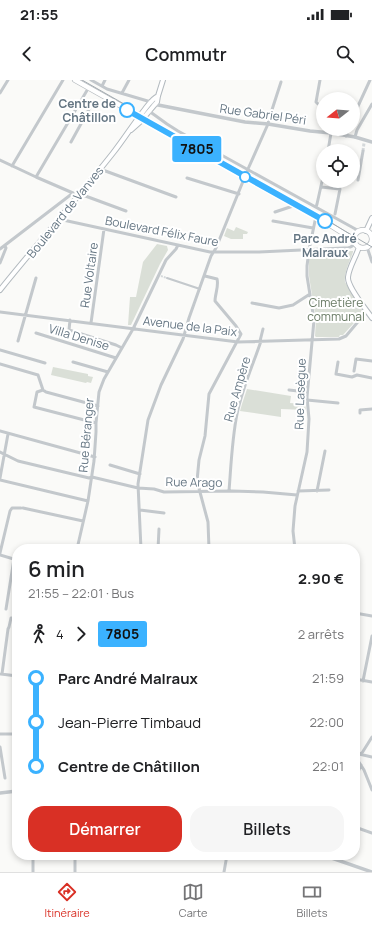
<!DOCTYPE html>
<html lang="fr">
<head>
<meta charset="utf-8">
<style>
	:root { --surface:#fff; --page:#f6f6f6; --text:#202124; --muted:#757577; --line:#e0e0e0; --accent:#d93025 }
	body { margin:0; font-family:Manrope,sans-serif; background:var(--page); color:var(--text); height:100vh; display:flex; flex-direction:column; font-size:15px; white-space:nowrap }
	* { box-sizing:border-box; margin:0 }
	p { font-size:13px; color:var(--muted) }
	.icon { flex:none; width:22px; height:22px; fill:none; stroke:currentColor; stroke-width:2; stroke-linecap:round; stroke-linejoin:round }
	.map { position:relative; flex:1; overflow:hidden }
	.sheet { position:absolute; left:12px; top:464px; width:348px; height:316px; display:flex; flex-direction:column; background:var(--surface); border-radius:16px; box-shadow:0 2px 6px #0003 }
	.sheet>* { flex:none }
	.badge { padding:0 8px; border-radius:3px; font-size:14px; line-height:26px }
	.needle { width:26px; rotate:253deg }
	.tools { position:absolute; left:316px; top:12px; display:grid; gap:8px }
	.tools a { display:grid; place-items:center; width:44px; height:44px; border-radius:50%; background:var(--surface); box-shadow:0 2px 6px #0003; font-size:20px }
	.map>.badge { position:absolute; translate:-50% -50%; box-shadow:0 0 0 2px #fff }
	.legs { display:flex; align-items:center; gap:6px; height:44px; padding:0 16px; font-size:13px }
	.legs p { margin-inline-start:auto }
	.summary { display:flex; align-items:center; justify-content:space-between; height:68px; padding:0 16px }
	h1 { font-size:22px; font-weight:600; line-height:30px }
	.action { display:flex; gap:8px; margin-top:auto; padding:8px 16px }
	.action a { flex:1; height:46px; border-radius:16px; background:var(--accent); color:#fff; font-size:16px; font-weight:600; line-height:46px; text-align:center }
	.action a+a { background:var(--page); color:var(--text) }
	ul { padding:0 16px; list-style:none }
	li { display:flex; align-items:center; gap:14px; height:44px; font-size:15px }
	li i { display:grid; place-items:center; width:6px; height:100%; margin:0 5px; background:currentColor }
	li i::after { content:''; width:10px; height:10px; margin:-5px; border:3px solid; border-radius:50%; background:var(--surface) }
	li p { margin-inline-start:auto }
	li:first-child i { background:linear-gradient(#0000 50%,currentColor 0) }
	li:last-child i { background:linear-gradient(currentColor 50%,#0000 0) }
	.status { display:flex; justify-content:space-between; align-items:center; height:28px; padding:0 20px; background:var(--surface); direction:ltr }
	.status svg { height:11px; fill:currentColor }
	header { display:flex; justify-content:space-between; align-items:center; height:52px; padding:0 16px; background:var(--surface); font-size:18px; font-weight:600 }
	.tab-bar { display:flex; justify-content:space-around; align-items:center; height:56px; border-top:1px solid var(--line); background:var(--surface); font-size:11px; color:var(--muted) }
	.tab-bar a { display:grid; justify-items:center; gap:2px }
	.tab-bar .current { color:var(--accent) }
	.map>svg:first-child { display:block }
</style>
</head>
<body>
<div class="status"><b>21:55</b><svg viewBox="0 0 49 12"><path d="M0 12V9h3v3zM5 12V6h3v6zM10 12V3h3v9zM15 12V0h3v12zM26 1h20v11H26zM47 4h2v5h-2z"/></svg></div>
<header><svg class="icon" aria-label="back" viewBox="0 0 24 24"><path d="M15 5l-7 7 7 7"/></svg>Commutr<svg class="icon" aria-label="search" viewBox="0 0 24 24"><circle cx="10" cy="10" r="6"/><path d="M15 15l6 6"/></svg></header>
<div class="map">
<svg width="372" height="792" viewBox="0 0 372 792">
	<rect width="100%" height="100%" fill="#fafaf8"/>
	<path fill="#dadfd7" d="M236 147 248 152 247 154H243V159H231L224 156 227 148 234 151Z
		M157 164 167 166 168 170 160 184 131 245H128L130 217H136L143 182Z
		M341 171H353V172C350 181 344 192 345 202L363 230V233L343 255H340L339 257H316L315 256 316 240 309 196V180L311 174 312 173Z
		M53 287 88 294V296L93 297 91 303 87 302 86 303 51 295Z
		M247 309 291 316 290 323 305 324 306 330 281 329V337L240 331 242 324Z"/>
	<g fill="none" stroke-linecap="round" stroke-linejoin="round">
		<path stroke="#d5d9db" stroke-width="2" stroke-dasharray="2 1" stroke-linecap="butt" d="M161 196 167 198"/>
		<path stroke="#d5d9db" stroke-width="3" stroke-dasharray="3 1.5" stroke-linecap="butt" d="M363 71 364 63"/>
		<defs>
			<path id="secondary" d="M131 50 140 42 157 22 158 16 163 0
				M366 151 372 138
				M359 167C356 177 349 187 348 197 347 207 366 229 372 238
				M0 210C37 164 76 120 113 73 124 59 134 43 145 29 149 24 152 19 158 16"/>
			<path id="primary" d="M75 0 226 85 245 97 316 136 354 160
				M354 159a9 9 0 1 1 18 0a9 9 0 1 1-18 0Z"/>
		</defs>
		<use href="#secondary" stroke="#b3babf" stroke-width="6"/>
		<use href="#primary" stroke="#b5babe" stroke-width="6"/>
		<path stroke="#c3c8cc" stroke-width="2" d="M167 198 200 209"/>
		<path stroke="#c3c8cc" stroke-width="3" d="M91 0 107 9 151 22
			M320 0 316 22 318 24 323 26
			M102 6 105 0
			M0 13 8 0
			M122 13 129 0
			M149 31 167 44 178 51 359 151
			M353 37 370 0
			M346 56 348 49
			M355 57 357 50 372 24
			M71 62 93 22
			M328 71 331 53
			M0 80 36 97 73 113
			M12 86 63 0
			M100 89 176 117
			M36 97 89 7
			M187 98 239 114
			M358 100 363 71
			M321 107 340 109 335 134
			M80 114 126 131
			M316 127 317 124 323 97
			M275 132 296 125
			M60 138 63 140 210 172H259L344 168C350 168 352 167 355 163
			M273 141 313 148
			M372 158V157
			M367 167 372 182
			M0 169 73 113
			M0 183 6 168 5 166
			M205 196 217 199C219 206 215 214 215 221L236 246 241 254 209 314 205 356 199 380 197 401 208 442 209 469
			M252 223 279 228 293 225 310 214
			M0 232 238 262 339 259 346 256 367 231
			M70 240 69 250 116 265 122 268
			M91 243 104 149
			M36 253 116 278
			M18 261 36 198
			M260 261 263 249
			M0 270 45 283
			M73 282 108 292
			M338 282 336 294 352 297 357 295 372 298
			M0 284 38 295 43 310 46 312 98 326
			M354 291 356 279 372 281
			M43 310 37 312 34 327 96 343
			M289 310 307 312
			M307 320 338 323
			M360 333V330L372 329
			M0 351 95 377
			M0 372 18 381 89 398 92 397 138 408 154 409 164 412 232 411 263 412 297 415
			M110 385 140 394
			M0 398 8 354
			M0 400 88 421
			M229 411C231 386 232 359 237 334 242 309 253 285 261 261
			M298 411 329 410
			M317 411 325 371
			M23 428 83 441
			M140 430 164 433
			M77 469 88 421 94 381 96 352V343L99 312 104 299 133 249 166 180 176 169 178 165
			M141 469 138 404 148 340 161 305 183 259 189 238 211 176 216 168 248 89 268 44 269 39 281 2
			M158 469 159 449
			M295 469 293 451 295 426 307 372 309 339 307 317 314 240 307 196V186L309 170 315 141 316 136
			M0 473 10 431 12 428H21
			M0 475 17 480
			M6 529 14 479
			M355 533 372 536
			M1 594 17 596
			M2 594 8 549 9 547 11 538H14
			M355 599 372 602
			M363 601 372 556
			M355 642 356 639
			M0 654H17
			M0 667 5 698
			M359 674 372 677
			M355 676 364 690 372 710
			M355 676 362 673 372 657
			M355 699 361 685
			M355 747 372 753
			M33 792V775
			M75 792V778L76 775
			M224 792 227 775"/>
		<path stroke="#c3c8cc" stroke-width="3.5" d="M153 24 245 42 268 44 310 51 331 53 355 57 372 62
			M0 713 17 711
			M323 775 372 792"/>
		<use href="#secondary" stroke="#fff" stroke-width="4"/>
		<use href="#primary" stroke="#fff" stroke-width="4.5"/>
		<path stroke="#a2aab0" stroke-width="1" d="M82 0 301 125 372 167"/>
	</g>
	<g fill="none" stroke-linecap="round" stroke-linejoin="round">
		<defs>
			<path id="line-1" d="M127 30 325 141"/>
		</defs>
		<use href="#line-1" stroke="#fff" stroke-width="9"/>
		<use href="#line-1" stroke="#3bb2ff" stroke-width="6"/>
	</g>
	<g fill="#fff" stroke="#3bb2ff" stroke-width="2">
		<circle cx="127" cy="30" r="7"/>
		<circle cx="245" cy="97" r="5"/>
		<circle cx="325" cy="141" r="7"/>
	</g>
	<g text-anchor="middle" dominant-baseline="central" stroke-width="4" stroke-linejoin="round" paint-order="stroke">
		<g font-size="12" font-weight="bold" fill="#657683" stroke="#fff" text-anchor="end">
			<text x="116" y="23">Centre de<tspan x="116" dy="14">Châtillon</tspan></text>
			<text x="325" y="158" text-anchor="middle">Parc André<tspan x="325" dy="14">Malraux</tspan></text>
		</g>
		<g font-size="12" fill="#657683" stroke="#fff">
			<text transform="translate(263 34) rotate(8)">Rue Gabriel Péri</text>
			<text transform="translate(65 132) rotate(-51)">Boulevard de Vanves</text>
			<text transform="translate(162 151) rotate(11)">Boulevard Félix Faure</text>
			<text transform="translate(89 195) rotate(-82)">Rue Voltaire</text>
			<text transform="translate(190 246) rotate(7)">Avenue de la Paix</text>
			<text transform="translate(79 257) rotate(17)">Villa Denise</text>
			<text transform="translate(237 309) rotate(-74)">Rue Ampère</text>
			<text transform="translate(300 314) rotate(-88)">Rue Lasègue</text>
			<text transform="translate(86 355) rotate(-85)">Rue Béranger</text>
			<text transform="translate(194 402) rotate(1)">Rue Arago</text>
		</g>
		<g font-size="12" fill="#687a64" stroke="#fff">
			<text x="336" y="222">Cimetière<tspan x="336" dy="14">communal</tspan></text>
		</g>
	</g>
</svg>
<div class="tools">
<a><svg class="needle" viewBox="-14 -14 28 28"><path d="M0-13l5 13h-10z" fill="#e53935"/><path d="M0 13l5-13h-10z" fill="#757577"/></svg></a>
<a><svg class="icon" aria-label="locate" viewBox="0 0 24 24"><circle cx="12" cy="12" r="6"/><path d="M12 2v4M12 18v4M2 12h4M18 12h4"/></svg></a>
</div>
<b class="badge" style="left:197px;top:69px;background:#3bb2ff;color:#111">7805</b>
<section class="sheet">
<div class="summary"><div><h1>6 min</h1><p>21:55 – 22:01 · Bus</p></div><b>2.90 €</b></div>
<div class="legs"><svg class="icon" aria-label="walk" viewBox="0 0 24 24"><circle cx="13" cy="4" r="2"/><path d="M13 8l-2 6 4 7M11 14l-3 7M7 12l3-4h3l4 4"/></svg>4<svg class="icon" aria-label="forward" viewBox="0 0 24 24"><path d="M9 5l7 7-7 7"/></svg><b class="badge" style="background:#3bb2ff;color:#111">7805</b><p>2 arrêts</p></div>
<ul>
<li><i style="color:#3bb2ff"></i><b>Parc André Malraux</b><p>21:59</p></li>
<li><i style="color:#3bb2ff"></i><span>Jean-Pierre Timbaud</span><p>22:00</p></li>
<li><i style="color:#3bb2ff"></i><b>Centre de Châtillon</b><p>22:01</p></li>
</ul>
<div class="action"><a>Démarrer</a><a>Billets</a></div>
</section>
</div>
<nav class="tab-bar">
<a class="current"><svg class="icon" aria-label="directions" viewBox="0 0 24 24"><path d="M12 3l9 9-9 9-9-9zM9 14v-3h6M13 9l2 2-2 2"/></svg>Itinéraire</a>
<a><svg class="icon" aria-label="map" viewBox="0 0 24 24"><path d="M3 6l6-2 6 2 6-2v14l-6 2-6-2-6 2zM9 4v14M15 6v14"/></svg>Carte</a>
<a><svg class="icon" aria-label="tickets" viewBox="0 0 24 24"><path d="M3 7h18v10H3zM15 7v10"/></svg>Billets</a>
</nav>
</body>
</html>
